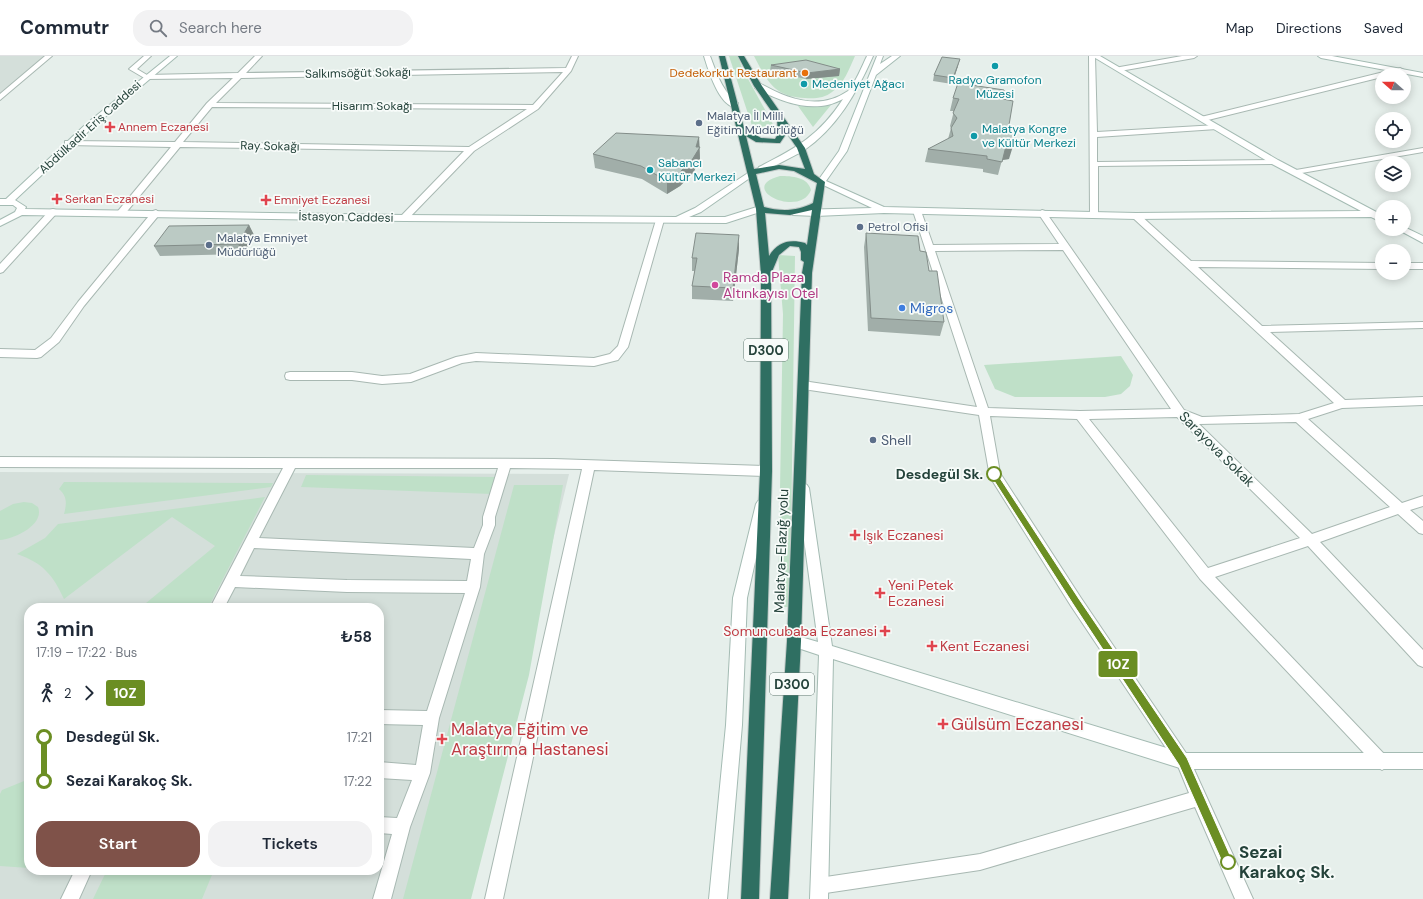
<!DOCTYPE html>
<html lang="en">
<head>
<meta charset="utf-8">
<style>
	:root { --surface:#fff; --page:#f2f2f3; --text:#1f2937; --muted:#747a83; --line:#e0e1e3; --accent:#7f5249 }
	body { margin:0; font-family:"DM Sans",sans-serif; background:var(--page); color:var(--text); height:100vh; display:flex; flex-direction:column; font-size:15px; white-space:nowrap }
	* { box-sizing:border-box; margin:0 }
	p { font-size:13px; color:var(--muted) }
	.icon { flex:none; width:22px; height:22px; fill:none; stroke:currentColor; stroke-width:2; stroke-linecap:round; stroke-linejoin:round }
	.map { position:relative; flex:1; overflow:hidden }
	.details { position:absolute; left:24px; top:547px; width:360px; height:272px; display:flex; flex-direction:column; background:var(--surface); border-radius:16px; box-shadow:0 2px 10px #0003 }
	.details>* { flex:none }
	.badge { padding:0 8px; border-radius:3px; font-size:14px; line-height:26px }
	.needle { width:26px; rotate:291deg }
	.tools { position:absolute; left:1375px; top:12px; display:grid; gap:8px }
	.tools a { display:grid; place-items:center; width:36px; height:36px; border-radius:50%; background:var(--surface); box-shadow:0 2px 10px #0003; font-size:20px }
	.map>.badge { position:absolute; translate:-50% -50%; box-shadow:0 0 0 2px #fff }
	.legs { display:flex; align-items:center; gap:6px; height:44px; padding:0 12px; font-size:13px }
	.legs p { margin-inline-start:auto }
	.headline { display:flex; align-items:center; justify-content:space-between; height:68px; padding:0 12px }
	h1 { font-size:22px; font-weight:600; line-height:30px }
	.primary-button { display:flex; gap:8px; margin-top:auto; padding:8px 12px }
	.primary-button a { flex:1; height:46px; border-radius:16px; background:var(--accent); color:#fff; font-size:16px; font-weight:600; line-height:46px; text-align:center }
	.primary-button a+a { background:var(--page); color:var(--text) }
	ul { padding:0 12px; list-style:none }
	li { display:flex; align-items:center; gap:14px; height:44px; font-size:15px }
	li i { display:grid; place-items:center; width:6px; height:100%; margin:0 5px; background:currentColor }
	li i::after { content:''; width:10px; height:10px; margin:-5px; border:3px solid; border-radius:50%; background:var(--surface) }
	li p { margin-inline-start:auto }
	li:first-child i { background:linear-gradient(#0000 50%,currentColor 0) }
	li:last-child i { background:linear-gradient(currentColor 50%,#0000 0) }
	header { display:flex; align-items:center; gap:24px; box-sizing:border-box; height:56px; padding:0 20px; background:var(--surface); border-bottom:1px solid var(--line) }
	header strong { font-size:19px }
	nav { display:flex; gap:22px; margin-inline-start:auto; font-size:14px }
	.search { width:280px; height:36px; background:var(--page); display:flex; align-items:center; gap:10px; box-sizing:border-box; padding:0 14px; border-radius:16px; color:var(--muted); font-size:15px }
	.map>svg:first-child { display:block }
</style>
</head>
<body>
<header>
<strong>Commutr</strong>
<div class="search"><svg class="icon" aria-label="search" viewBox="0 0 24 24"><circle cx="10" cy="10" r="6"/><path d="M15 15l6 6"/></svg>Search here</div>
<nav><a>Map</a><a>Directions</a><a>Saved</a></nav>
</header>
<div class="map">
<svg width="1423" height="843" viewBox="0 0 1423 843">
	<rect width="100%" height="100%" fill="#e6efeb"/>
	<path fill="#d4dfda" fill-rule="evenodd" d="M0 0H52L0 43Z
		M0 416 569 418 466 843H0ZM29 552H379V814H29Z"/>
	<path fill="#bfe0c8" d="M729 0H738L742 12 775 72 755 79Z
		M754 0H855C849 13 844 28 832 36 825 42 814 43 805 42 774 41 767 25 754 0Z
		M831 49 813 71 798 50 816 51Z
		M780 120C792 120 808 121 811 134 800 163 735 132 780 120Z
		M778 199 795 200 790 551H778L783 258Z
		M1121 300 1133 319 1130 330 1121 338 1105 341H1015L995 333 984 309Z
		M306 419 495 421 492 438 301 431Z
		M64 426 273 427 271 431 64 458C67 447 67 440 59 433Z
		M514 429H563L529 619 471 843H403Z
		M265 441 208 552H140L215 490 172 461 64 543C53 519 43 507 17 498L45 482 58 468Z
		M24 446 32 447 38 451C45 469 14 483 0 484V455L13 448Z
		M29 723V812L0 810V738L2 734Z
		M107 814H214L202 843H93Z"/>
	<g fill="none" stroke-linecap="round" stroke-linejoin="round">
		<defs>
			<path id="street" d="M45 0H52L0 44V38Z
				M144 0H151L137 13 147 19 238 17 255 0H262L246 17 566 12 572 0H578L571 15 538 53 474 95 407 164H401L400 162 401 160 464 95 180 91 124 159H118L117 157 118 155 171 91 68 89H65V85L175 86 207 47 233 22 146 23 129 13ZM563 16 533 49 216 47 241 22ZM212 51 527 53 469 91 183 86Z
				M1089 0H1095L1097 76 1217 69 1221 71 1217 73 1097 81V106L1275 104 1279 106 1275 108 1098 110V158L1094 161 1091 160 1090 158Z
				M1182 0H1197L1194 2 1120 15 1116 13 1120 11Z
				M1400 12 1404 14 1402 15 1382 19V21L1204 65 1200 63 1201 61Z
				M1423 92V96L1296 118 1292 116 1296 114Z
				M917 152 921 155 933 189 1059 188 1038 157 1042 154 1045 155 1184 354 1202 361 1299 358 1334 347 1133 162 1132 160 1133 158H1139L1191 205 1382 207V213L1198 211 1262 270 1423 266V272L1270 276 1345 344 1423 341V349L1342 352 1308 363 1402 447 1423 440V450L1410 454 1423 465V478L1419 477 1398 458 1320 486 1423 594V611L1418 609 1308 490 1215 521 1387 701 1390 706 1387 711 1382 714 1377 711 1200 523 1077 363 990 360 1000 417 1081 542 1188 700 1253 843H1235L1195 751 980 814 819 838 813 836 811 830 813 824 819 822 980 798 1189 737 1178 710 1071 550 990 421 979 359 803 333 799 332 798 329 799 326 803 325 977 351 913 155ZM1063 194 1171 353 1080 355 988 352 935 195ZM1177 361 1300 482 1208 512 1089 363ZM1296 366 1390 451 1312 478 1199 368Z
				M53 153 56 154 57 156 56 158 3 216 0 217V208L50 154Z
				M156 154 160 157 159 159 84 250 59 286 41 301 37 302 0 301V293L35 294 51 282 78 246 153 155Z
				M660 161 664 164 628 291 618 304 594 310 476 305 462 307 411 326 382 328 352 324H290L286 323 285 320 286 317 290 316H352L382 320 410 318 456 301 476 297 594 302 610 298 618 290 656 164Z
				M1404 207H1423V213H1404Z
				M0 401 554 403 766 410 770 412 772 415 770 418 766 420 594 414 503 843H485L582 413 510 412 495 461V469L484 498 480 531 439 662 430 717 410 771 391 843H373L392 778 379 777V761L397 762 412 724 379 722V706L416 709 423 669 379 668V654L427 655 465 537 347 536 235 531 224 552H210L283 412 0 411ZM295 412H498L483 461V469L474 492 259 482ZM254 492 471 503 467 525 347 524 240 520Z
				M75 814H92L79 843H61Z"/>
			<path id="secondary" d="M170 0H177L92 72 15 144 26 151 25 153 404 159 676 161 695 152 751 115 755 117 754 119 701 156 689 161H725L760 150 764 153 763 155 726 167 404 165 22 159 0 170V164L15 156 17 152 13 149H0V143H6L86 68Z
				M704 0H710C717 18 722 35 738 47V51C720 54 708 13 704 0Z
				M867 0H873C857 36 837 72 803 95 791 102 777 108 765 115H759L758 113 759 111C796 92 819 80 843 43 814 59 782 46 755 32V28H761C788 43 819 55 848 35 854 30 863 8 867 0Z
				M877 0H883L880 8 892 0H900L876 19 847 95 826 125 884 151 1136 157 1361 155 1272 108 1092 0H1100L1278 104 1382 159V166L1371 161 1136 163 884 157 816 160 793 159 792 157 793 155 796 154 872 152 817 126 839 95Z
				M1318 0H1332L1423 17V21L1321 2Z
				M1404 171 1423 180V187L1397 173H1404Z
				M803 427 807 429 809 432 832 590 1183 697H1423V713H1183L833 603 828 843H810L819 599 789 589 787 585 789 581 794 579 818 586 797 432 799 429Z
				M762 443 766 445 768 448 747 542 742 669 727 843H709L726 669 733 542 756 448 758 445Z"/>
			<path id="highway" d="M719 0H725L744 72 761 82 775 83 778 78 777 63 754 30 738 0H744L762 30 805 92 814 118 825 126 812 217 801 585 788 843H770L787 585 802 217 804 206 801 204V196L799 191 790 190 779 199 771 218 772 415 759 843H741L760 415 761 219 756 153ZM786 76 797 92 805 113 779 109 754 113 746 80 756 86 777 87H780L786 78ZM779 113 794 115 817 127 813 147C798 155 781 156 764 151L756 118ZM812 154 807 189 805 187C789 183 778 186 769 200L765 157 790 159Z"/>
		</defs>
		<use href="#street" stroke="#a8b8b2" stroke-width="2"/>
		<use href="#secondary" stroke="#a4bbb3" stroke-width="2"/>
		<use href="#highway" stroke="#c2cac8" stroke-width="2"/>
		<use href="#street" fill="#fff" fill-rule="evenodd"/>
		<use href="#secondary" fill="#fff" fill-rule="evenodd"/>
		<use href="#highway" fill="#2f6f62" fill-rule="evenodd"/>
	</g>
	<path fill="#a1aea9" d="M771 9 840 13 839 20 806 23 770 15Z
		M958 10 952 28 933 25 934 19Z
		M953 42 1003 43 1009 69V103L1002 104 998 119 983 116V113L925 106 928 93 948 83 951 72 950 70 954 55H950Z
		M699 81 700 104 693 117 680 130 667 138 642 123 595 112 593 98Z
		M249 169 254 179 243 198 160 200 154 190Z
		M866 177 920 195 929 215 944 266 940 280 868 275 864 191Z
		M739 193 733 245 692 243V230L695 215H692V202Z"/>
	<path fill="#838d89" d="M960 3 958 10 952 28 953 22Z
		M840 13 839 20 806 23 807 17Z
		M699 81 700 104 693 117 680 130 667 138V125L696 91Z
		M1006 90H1013L1009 103 1002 104Z
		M249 169 254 179 243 198 238 188Z
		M739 179V193L733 245V232Z"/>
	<path fill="#bbcac4" stroke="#838d89" d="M942 1 960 3 953 22 934 19Z
		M806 4 840 13 807 17 771 9Z
		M958 27 1004 34 1003 43 1013 45 1009 69 1017 72 1013 90H1006L1002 106 987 103V100L928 93 953 80 951 72 957 62 953 57 959 43 953 42Z
		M616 77 699 81 696 91H700L692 104 679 117 667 125 641 110 593 98Z
		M249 169 238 188 154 190 169 170Z
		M696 177 739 179 733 232 692 230 697 202H692Z
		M866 177 918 180 920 195 926 196 929 215H937L944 266 871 262Z"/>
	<path fill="#6b8e23" stroke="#fff" d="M994 415 996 416 1079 543 1187 702 1233 806 1232 810 1228 812 1224 810 1179 709 1073 548 991 420 990 418Z"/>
	<g fill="#0f9aa8" stroke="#f7fbf9" stroke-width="1.5">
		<circle cx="995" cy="10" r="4"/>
		<circle cx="804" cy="28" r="4"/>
		<circle cx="974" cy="80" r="4"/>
		<circle cx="650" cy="114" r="4"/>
	</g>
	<circle fill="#e8710a" stroke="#f7fbf9" stroke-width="1.5" cx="805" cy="17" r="4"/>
	<g fill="#5c6f8a" stroke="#f7fbf9" stroke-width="1.5">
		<circle cx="699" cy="67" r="4"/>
		<circle cx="860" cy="171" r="4"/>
		<circle cx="209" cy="189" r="4"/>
		<circle cx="873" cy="384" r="4"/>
	</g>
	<g fill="#e0444e" stroke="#f7fbf9" stroke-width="1.5">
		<path d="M108 65h4v4h4v4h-4v4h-4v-4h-4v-4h4z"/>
		<path d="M55 137h4v4h4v4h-4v4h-4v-4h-4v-4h4z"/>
		<path d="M264 138h4v4h4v4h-4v4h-4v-4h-4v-4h4z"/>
		<path d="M853 473h4v4h4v4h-4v4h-4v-4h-4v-4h4z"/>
		<path d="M878 531h4v4h4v4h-4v4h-4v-4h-4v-4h4z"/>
		<path d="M883 569h4v4h4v4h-4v4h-4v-4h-4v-4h4z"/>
		<path d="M930 584h4v4h4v4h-4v4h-4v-4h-4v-4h4z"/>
		<path d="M941 662h4v4h4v4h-4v4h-4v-4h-4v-4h4z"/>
		<path d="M440 677h4v4h4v4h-4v4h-4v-4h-4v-4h4z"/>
	</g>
	<circle fill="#d1479c" stroke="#f7fbf9" stroke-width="1.5" cx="715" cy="229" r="4"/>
	<circle fill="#3f7fe0" stroke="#f7fbf9" stroke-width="1.5" cx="902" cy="252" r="4"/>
	<g fill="#fff" stroke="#6b8e23" stroke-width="2">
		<circle cx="994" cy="418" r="7"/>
		<circle cx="1228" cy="806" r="7"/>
	</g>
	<g text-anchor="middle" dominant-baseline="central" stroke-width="3.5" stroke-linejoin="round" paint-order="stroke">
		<g font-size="12" fill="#24423a" stroke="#f7fbf9">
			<text transform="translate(358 17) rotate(-1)">Salkımsöğüt Sokağı</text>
			<text x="372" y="50">Hisarım Sokağı</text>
			<text transform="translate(90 71) rotate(-42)">Abdülkadir Eriş Caddesi</text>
			<text transform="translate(270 90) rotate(1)">Ray Sokağı</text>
			<text transform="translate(346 161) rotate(1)">İstasyon Caddesi</text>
		</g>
		<g font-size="12" fill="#c56008" stroke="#f7fbf9" text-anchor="end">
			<text x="797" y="17">Dedekorkut Restaurant</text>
		</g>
		<g font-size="12" fill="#0d838f" stroke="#f7fbf9" text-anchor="start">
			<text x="995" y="24" text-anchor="middle">Radyo Gramofon<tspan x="995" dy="14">Müzesi</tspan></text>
			<text x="812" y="28">Medeniyet Ağacı</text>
			<text x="982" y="73">Malatya Kongre<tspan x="982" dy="14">ve Kültür Merkezi</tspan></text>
			<text x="658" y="107">Sabancı<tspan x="658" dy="14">Kültür Merkezi</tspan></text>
		</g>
		<g font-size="12" fill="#4e5e75" stroke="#f7fbf9" text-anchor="start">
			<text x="707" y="60">Malatya İl Milli<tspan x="707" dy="14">Eğitim Müdürlüğü</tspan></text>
			<text x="868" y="171">Petrol Ofisi</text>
			<text x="217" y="182">Malatya Emniyet<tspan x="217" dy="14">Müdürlüğü</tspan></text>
		</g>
		<g font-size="12" fill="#be3a42" stroke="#f7fbf9" text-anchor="start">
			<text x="118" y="71">Annem Eczanesi</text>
			<text x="65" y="143">Serkan Eczanesi</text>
			<text x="274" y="144">Emniyet Eczanesi</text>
		</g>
		<g fill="#f7fbf9" stroke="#637a73" stroke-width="1">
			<rect x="744" y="283" width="44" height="22" rx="3"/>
			<rect x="770" y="617" width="44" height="22" rx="3"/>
		</g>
		<g font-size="13" font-weight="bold" fill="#24423a">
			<text x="766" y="294">D300</text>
			<text x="792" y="628">D300</text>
		</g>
		<g font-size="14" fill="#b23c85" stroke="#f7fbf9" text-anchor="start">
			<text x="723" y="221">Ramda Plaza<tspan x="723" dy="16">Altınkayısı Otel</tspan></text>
		</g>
		<g font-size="14" fill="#366cbe" stroke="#f7fbf9" text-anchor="start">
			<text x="910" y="252">Migros</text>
		</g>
		<g font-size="14" fill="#4e5e75" stroke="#f7fbf9" text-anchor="start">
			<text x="881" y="384">Shell</text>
		</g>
		<g font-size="14" fill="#24423a" stroke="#f7fbf9">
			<text transform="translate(1217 393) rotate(45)">Sarayova Sokak</text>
			<text transform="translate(781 495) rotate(-88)">Malatya-Elazığ yolu</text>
		</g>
		<g font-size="14" font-weight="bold" fill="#24423a" stroke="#f7fbf9" text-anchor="end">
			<text x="983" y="418">Desdegül Sk.</text>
		</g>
		<g font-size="14" fill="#be3a42" stroke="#f7fbf9" text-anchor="start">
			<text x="863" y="479">Işık Eczanesi</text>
			<text x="888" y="529">Yeni Petek<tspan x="888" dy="16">Eczanesi</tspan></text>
			<text x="877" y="575" text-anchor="end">Somuncubaba Eczanesi</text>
			<text x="940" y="590">Kent Eczanesi</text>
		</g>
		<g font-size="17" fill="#be3a42" stroke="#f7fbf9" text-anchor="start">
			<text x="951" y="668">Gülsüm Eczanesi</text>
			<text x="451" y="673">Malatya Eğitim ve<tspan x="451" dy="20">Araştırma Hastanesi</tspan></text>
		</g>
		<g font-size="17" font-weight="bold" fill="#24423a" stroke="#f7fbf9" text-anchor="start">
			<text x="1239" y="796">Sezai<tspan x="1239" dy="20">Karakoç Sk.</tspan></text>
		</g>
	</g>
</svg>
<div class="tools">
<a><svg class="needle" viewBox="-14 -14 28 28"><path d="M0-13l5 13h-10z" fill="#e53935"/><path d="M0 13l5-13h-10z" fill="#747a83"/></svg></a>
<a><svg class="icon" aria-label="locate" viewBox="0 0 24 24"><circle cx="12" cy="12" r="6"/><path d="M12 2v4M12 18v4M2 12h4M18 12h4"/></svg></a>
<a><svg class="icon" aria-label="layers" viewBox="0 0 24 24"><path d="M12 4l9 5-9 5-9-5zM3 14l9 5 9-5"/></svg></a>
<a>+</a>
<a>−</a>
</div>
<b class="badge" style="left:1118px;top:608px;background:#6b8e23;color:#fff">10Z</b>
<section class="details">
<div class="headline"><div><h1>3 min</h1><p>17:19 – 17:22 · Bus</p></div><b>₺58</b></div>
<div class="legs"><svg class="icon" aria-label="walk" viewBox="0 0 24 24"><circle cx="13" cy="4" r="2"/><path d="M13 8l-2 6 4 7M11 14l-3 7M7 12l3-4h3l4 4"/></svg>2<svg class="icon" aria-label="forward" viewBox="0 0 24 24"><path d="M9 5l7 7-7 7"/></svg><b class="badge" style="background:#6b8e23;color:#fff">10Z</b></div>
<ul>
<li><i style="color:#6b8e23"></i><b>Desdegül Sk.</b><p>17:21</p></li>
<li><i style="color:#6b8e23"></i><b>Sezai Karakoç Sk.</b><p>17:22</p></li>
</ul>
<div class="primary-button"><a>Start</a><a>Tickets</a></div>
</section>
</div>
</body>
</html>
